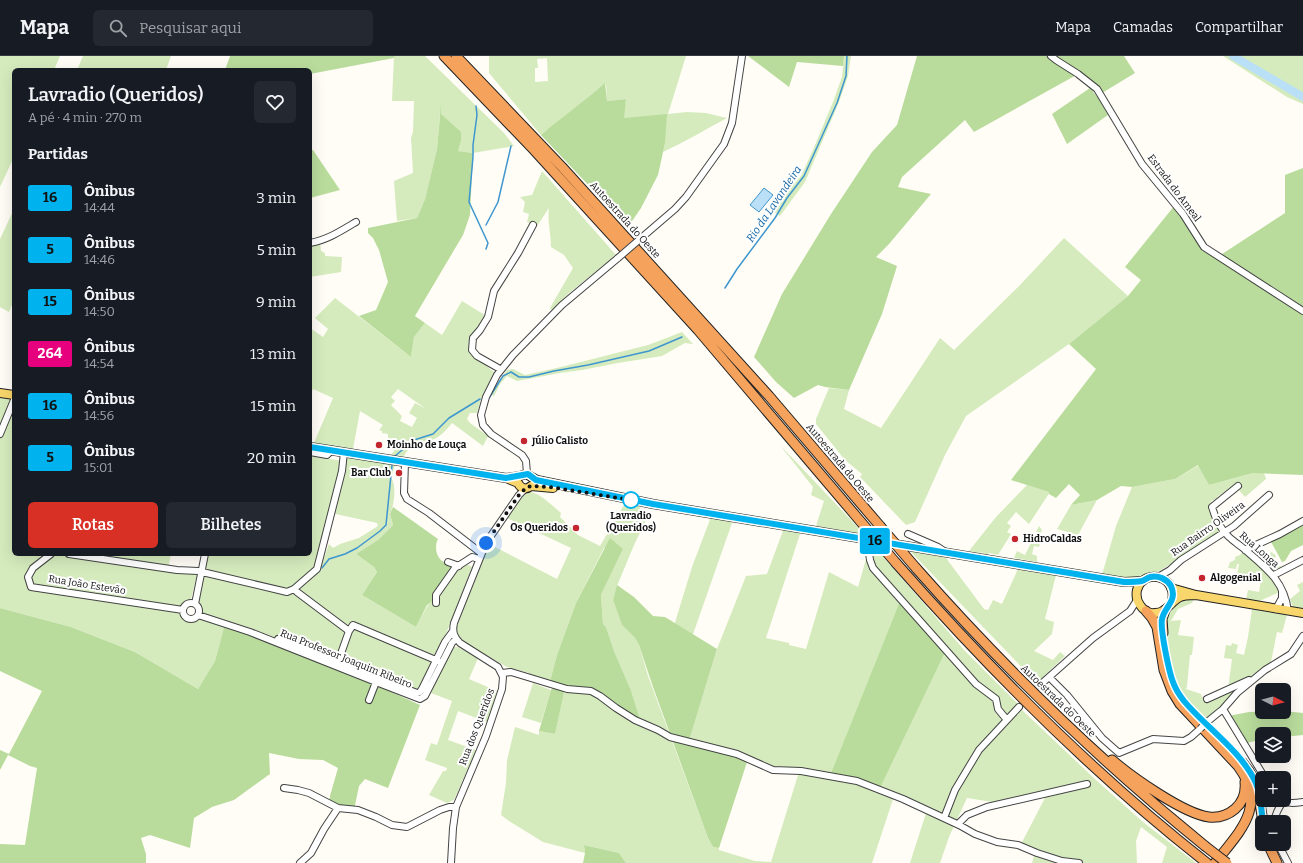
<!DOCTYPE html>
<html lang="pt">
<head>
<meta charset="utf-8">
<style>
	:root { --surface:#171b24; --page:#242831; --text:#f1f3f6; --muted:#9ea1a6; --line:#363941; --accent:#d93025 }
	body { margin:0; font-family:Bitter,serif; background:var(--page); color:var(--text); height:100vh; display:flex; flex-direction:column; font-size:15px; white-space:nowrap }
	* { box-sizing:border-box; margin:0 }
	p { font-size:13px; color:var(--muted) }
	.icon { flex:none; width:22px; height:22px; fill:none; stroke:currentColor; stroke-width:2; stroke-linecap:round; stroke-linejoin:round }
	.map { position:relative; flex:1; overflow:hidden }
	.details { position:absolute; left:12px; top:12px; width:300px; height:488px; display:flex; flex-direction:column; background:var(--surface); border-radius:6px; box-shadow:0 4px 16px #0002 }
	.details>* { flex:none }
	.badge { padding:0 8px; border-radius:3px; font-size:14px; line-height:26px }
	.needle { width:26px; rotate:96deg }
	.tools { position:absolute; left:1255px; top:627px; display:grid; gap:8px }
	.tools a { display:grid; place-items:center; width:36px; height:36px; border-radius:6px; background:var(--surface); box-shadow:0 4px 16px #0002; font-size:20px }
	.you { position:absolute; width:20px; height:20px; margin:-10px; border:3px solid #fff; border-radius:50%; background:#1a73e8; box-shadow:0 0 0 6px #1a73e833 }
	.map>.badge { position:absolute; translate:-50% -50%; box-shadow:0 0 0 2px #fff }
	h2 { padding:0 16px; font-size:15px; line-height:36px }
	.round { display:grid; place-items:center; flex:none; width:42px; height:42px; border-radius:6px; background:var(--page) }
	.overview { display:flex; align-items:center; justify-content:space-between; height:68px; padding:0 16px }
	h1 { font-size:19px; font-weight:600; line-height:30px }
	.cta { display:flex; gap:8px; margin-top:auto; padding:8px 16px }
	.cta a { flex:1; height:46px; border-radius:6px; background:var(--accent); color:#fff; font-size:16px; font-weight:600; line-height:46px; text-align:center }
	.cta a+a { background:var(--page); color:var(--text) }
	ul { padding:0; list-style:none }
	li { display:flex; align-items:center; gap:12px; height:52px; padding:0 16px }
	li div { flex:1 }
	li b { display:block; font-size:15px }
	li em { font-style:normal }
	li .badge { min-width:44px; font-weight:700; text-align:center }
	header { display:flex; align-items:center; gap:24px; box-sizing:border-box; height:56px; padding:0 20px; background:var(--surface); border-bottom:1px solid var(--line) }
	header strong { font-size:19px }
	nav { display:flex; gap:22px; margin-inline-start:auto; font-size:14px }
	.search { width:280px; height:36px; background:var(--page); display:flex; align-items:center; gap:10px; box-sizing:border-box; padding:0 14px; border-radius:6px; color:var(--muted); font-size:15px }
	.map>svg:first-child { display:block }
</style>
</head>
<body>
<header>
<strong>Mapa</strong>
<div class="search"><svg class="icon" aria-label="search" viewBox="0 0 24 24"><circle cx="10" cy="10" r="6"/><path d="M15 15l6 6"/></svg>Pesquisar aqui</div>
<nav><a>Mapa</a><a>Camadas</a><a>Compartilhar</a></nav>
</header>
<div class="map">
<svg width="1303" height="807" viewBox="0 0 1303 807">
	<rect width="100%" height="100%" fill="#fffdf5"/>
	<path fill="#d5ebbd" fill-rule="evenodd" d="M0 0H60L54 14H14V101L0 131Z
		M83 0H171L166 14H77Z
		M394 0H425L504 77 514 90 473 97 458 95 461 85 440 57 437 93 425 143 417 162 397 165 394 125 413 117 411 82 413 76 414 45H392Z
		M489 0H686L668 58 687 56 706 57 727 62C706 73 685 86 663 96L665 87 623 62 626 43 607 45 606 28 541 79 489 17ZM547 2 548 25 535 26V12H538L537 3Z
		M844 0H851L848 20 839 46 805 126 780 160 773 155 789 134 801 120 813 94 833 46 842 21Z
		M1223 0H1303V48L1287 41Z
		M542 115 616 199 569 237 552 254 550 252 573 212 564 199 551 191C551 177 547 165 549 152L537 170 527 166 529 158 523 156 525 146 520 141 532 139Z
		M14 153V244L9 256 0 251V183Z
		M1064 182 1128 240 1069 288 966 360 945 399 915 466 906 469 860 421 862 418 845 404 816 368V363L829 332 849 334 844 353 881 372 940 282 954 294 1021 228Z
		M320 185 321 195 325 197V200L342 201 341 216 310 221V187Z
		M335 242 411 301 414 281 425 267 442 279 462 245 488 261C484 267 476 274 473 281 468 297 485 308 495 317L481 343 477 357H470L467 363 470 367 488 380 483 390 452 367C437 386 433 383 411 389L404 400 391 399 396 392 397 384 388 383V378L382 377V375L379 374 383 369 360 355 353 393 314 387 333 342 313 333 310 340V272L323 281 328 273 315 262ZM398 333 426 353 415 347 409 357 417 362 412 371 400 365 402 360 391 349 395 345 391 341Z
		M682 276 693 288 685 287 662 300 618 307 582 314 560 317 517 325 507 320 500 328 494 340 490 338 507 314 513 313 525 319 561 311 648 289Z
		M0 341 14 344V498H171L168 513 198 515 190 547 185 549 183 554 185 561 189 563 196 562 199 556 197 550 205 498H310V400L343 405 350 401 395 409 391 422C397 429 394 450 390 458L393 469 378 484 356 498 374 511 377 516 362 539 416 571C427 550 444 519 464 507L472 511 444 583 435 597 419 633 414 632 347 606 332 604 266 578 226 565 215 605 198 633 135 596 71 571 0 552ZM331 457 377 467 378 470 359 482 340 488 333 492 329 488 324 502 320 504Z
		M780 389 852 465 864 478 816 470 824 445 811 439 813 431Z
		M1199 409 1209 429 1253 417H1264L1266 423 1245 441 1234 429 1217 441 1219 442 1211 445 1212 451 1225 476 1156 517H1149L1131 523H1123L1102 519 1116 470 1132 431 1175 423Z
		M1027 429 1050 436 1029 468 1016 456 1007 467 1011 470 1007 476 1011 478 998 499 989 497 987 499 983 498V496L979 497 969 495 996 461Z
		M528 436C538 435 553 450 561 457L560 461 578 479 600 490 625 447 638 449 646 464 634 489 617 530 613 544 622 569 635 582 639 589 648 620 708 782 713 791 719 792V794L755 805 771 806 799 716 773 714 689 685 717 593 746 520 767 518 784 472 801 475 766 582 789 587V589L806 593 829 516 858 531 868 496 867 493 873 489 965 595 1018 648 1009 663 1022 654 1096 724 1143 766 1196 807H1162L1167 791 1141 771 1136 785 1137 807H1032L1035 796 1020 790 1046 740 1005 748 967 742 949 781 940 807H910L927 754 894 740 872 807H626L619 797 584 789 585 797 543 786 509 765 501 759 506 727 507 704 515 671 539 679V675L555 678 564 637H567L570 635 579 637 580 634 630 632 614 595 606 571 603 568 601 539 623 493 604 492 576 547 557 599 549 629 531 621 529 617 507 611 462 585 459 582 456 573 489 488 557 523 571 492 507 462C513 453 517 441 528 436Z
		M1097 444 1078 479 1057 473 1071 449Z
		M711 461 733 464 691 584 673 573 692 511Z
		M1039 470 1042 474 1039 482 1041 483 1039 491 1034 490 1032 498 1037 500V506L1014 502 1017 495 1025 499Z
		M909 494 936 498 946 502 984 553 988 554 993 544 1002 548 1018 513 1056 519 1045 563 1054 566 1052 578 1034 595 1053 604 1060 596 1065 600 1046 618 1038 628Z
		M1245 494 1274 519 1280 536 1257 546 1246 544 1248 534 1259 536 1261 524 1237 519 1239 508H1237L1236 513 1228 512 1230 506 1235 504V501L1240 499Z
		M1260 495 1263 501 1272 496 1273 498H1275L1276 501 1268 505 1272 513 1281 510V511L1275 514 1271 513 1253 496Z
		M1303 526V553L1293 551 1290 543 1300 535 1297 529Z
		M1194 542 1192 547 1178 553 1171 565 1181 564 1178 579 1194 581 1192 599H1190L1187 630 1186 633 1201 638 1202 641H1203L1204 642 1228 633 1232 603 1224 602 1226 589 1231 590 1232 587 1238 589 1236 597 1244 599 1248 581 1252 553 1287 559 1282 577 1277 576 1270 611 1207 666C1198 655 1187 645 1180 633 1174 622 1161 572 1165 562 1166 558 1169 557 1171 555 1180 544 1179 544 1194 542Z
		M452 591H458L478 602 469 623 497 635 487 666 458 655 448 684 476 694 454 744 447 747 429 739 443 715H446L447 712 425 704 431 687 437 689 452 645 431 637Z
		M533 627 551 634 541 667 522 661Z"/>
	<path fill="#b9dc9c" d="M230 0H394V2L310 18V14H225Z
		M748 0H844L843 10 797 6 789 31Z
		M917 0H1124L1135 17 1102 37 1080 17 974 76 965 64 902 121 898 131 931 138 889 188 876 201 897 210 882 258 849 334 825 331 818 329 794 342 776 326 754 301 782 238 831 158 872 96 897 69Z
		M605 27 607 45 626 43 624 62 667 58 665 87 658 119 641 152 628 171 541 79C562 61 585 45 605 27Z
		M1090 32 1099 43 1108 59 1067 88 1052 58Z
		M441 48V58L461 76V85L458 95 473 97 470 159 463 179 415 260 425 267 414 281 411 301 359 260 376 254 388 226 379 194 373 182 368 177V172L417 162 425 143 437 93Z
		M310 94H313L340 134 310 142Z
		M1303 112V419L1253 417 1209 429 1198 409 1175 423 1132 431 1121 430 1097 444 1071 449 1080 439 1069 428 1056 442 1049 438V436L1011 424 1096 313 1069 288 1128 240 1141 224 1125 211 1175 149 1204 191 1219 200 1285 157V119Z
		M393 451 438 483C434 490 436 502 444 506 448 509 451 509 455 512L436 542 427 549 416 571 362 539 377 516 374 511 356 498 378 484 393 469 390 458Z
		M1303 465V489L1291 495 1285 505 1282 506 1270 484Z
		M610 482 623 493 601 539 603 568 606 571 614 595 630 632 641 667 600 640 549 629 557 599 576 547Z
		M617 529 634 541 653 560 665 561 717 593 689 685 748 703 719 792 713 791 708 782 653 631 639 589 635 582 622 569 613 544Z
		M901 543 946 594 879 734 830 720Z
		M0 552 71 571 135 596 198 633 215 605 225 568 324 605 420 649 388 732 365 723 359 730 354 754 329 748 330 740 338 712 323 704 299 703 269 697 270 718 234 744 212 751 194 762 190 792 150 779 141 782 146 798V807H0V788L25 789 37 712 30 710 8 699 0 714V694L9 698 42 635 0 615Z
		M553 632 563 634 564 637 555 678 539 675 551 634Z
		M1284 655 1303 657V679L1284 681V678H1262V683L1244 688 1228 660 1249 656Z
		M584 789 619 797 626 807H583L585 797Z"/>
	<path fill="#b9e0f7" stroke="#3f96cf" d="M764 132 773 139 759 156 750 149Z"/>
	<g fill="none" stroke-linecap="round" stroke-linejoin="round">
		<path stroke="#3f96cf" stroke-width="1.5" d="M476 50 477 59 473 89V101L469 146 488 187 486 193
			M486 169 498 146 511 90
			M725 232 737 213 775 162 787 142 804 120 837 47 846 20 847 0
			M489 342 503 320 511 316 519 321H529L554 315 588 309 649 295 682 281
			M395 400 414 384 433 378 449 362 480 343
			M322 512 329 503 345 498 357 492 380 475 386 469 392 409"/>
		<path stroke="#b9e0f7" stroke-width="8" d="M1233 0 1303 41"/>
		<defs>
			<path id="minor" d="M1051 0 1056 4 1078 18 1097 33 1142 108 1183 158 1204 191 1303 255
				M640 183 675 153 686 141 724 88 732 67 742 0
				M310 187C327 184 341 175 356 166
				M500 313 477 300 472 294 473 282 480 274 488 261 494 235 518 197 533 169
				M0 378 14 344
				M310 396 327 399 332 394
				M405 406 404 437 407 443 429 457 481 497
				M527 418 526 405 522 399 491 378 483 369 481 359 486 341 497 319 513 299 562 249 618 202
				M1238 430 1212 451C1215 462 1220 472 1228 480 1233 485 1238 488 1243 492 1265 511 1284 524 1288 555
				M908 478 938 491 944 495
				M867 483 870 504 873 512 976 628 996 643 998 653 1007 664
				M1245 494 1280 478 1303 465
				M51 498 33 512 28 521 31 531 183 554
				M69 498 177 514 198 515 287 536 294 533 317 513 342 415 344 396
				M448 506 459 510
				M1274 519 1303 504
				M1158 521 1170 514 1181 504 1234 470 1269 439
				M294 533 297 536 349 575
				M183 555a8 8 0 1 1 16 0a8 8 0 1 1-16 0Z
				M436 547V539L455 512 472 501 479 503
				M195 548 205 498
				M1276 553 1282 542V535
				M198 559 250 576 376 626 420 643 425 640 452 587 456 583
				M278 583 417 637 420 636 422 633 445 586 453 575
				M338 606 349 575 353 569 438 605
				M502 617 511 616 567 633 591 635 600 640 616 652 635 664 658 674 670 681 737 698 773 714 801 715 857 725 903 743 959 769 975 778 997 786 1018 789 1037 797 1062 805 1079 807
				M1049 621 1067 639 1102 682 1119 697 1153 683 1184 685 1191 681 1200 673
				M1040 629 1093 582 1130 555 1137 544
				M1207 643 1249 624
				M369 644 376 626
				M1223 653 1265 722
				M1207 666 1223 653 1237 637 1265 614 1291 598 1303 580
				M284 732 298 734 309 737 338 752 358 754 376 761 392 769 407 771 440 754 449 751H456
				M1280 744C1287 748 1295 747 1303 746
				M944 762 955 734 979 694 1019 651
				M1275 766C1274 760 1279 751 1283 746
				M958 768 967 759 987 751 1087 728
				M1278 788 1288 807
				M300 807 311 797 324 773 338 752
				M451 807 453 772 456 751 486 680 502 633 503 621 498 611 460 587C454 581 452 576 454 567L486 487 519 439 526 432"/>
			<path id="major" d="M0 337 14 339
				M310 391 506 422 518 427C521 433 526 434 531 430L553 432
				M506 422 520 420 526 418 537 424 653 448 1124 526 1143 525
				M1171 532 1196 539 1303 557
				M1171 548C1181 521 1144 510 1137 534 1136 539 1137 545 1140 549 1143 554 1149 558 1155 557 1166 557 1170 547 1178 542 1183 539 1190 539 1196 539"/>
			<path id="highway" d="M444 0 534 94 698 274 861 466
				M456 0 562 111 769 340 880 470
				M896 507C991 615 1093 718 1207 807
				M916 512C1004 612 1100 705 1205 790
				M1146 555 1152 562 1157 571 1164 614 1172 635 1180 648 1238 710C1268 750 1240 775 1215 807
				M1163 577 1162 563 1165 554
				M1112 704C1132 721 1184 758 1209 761 1219 762 1228 759 1235 753 1243 746 1246 736 1245 726
				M1242 706 1249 715 1257 729 1263 766
				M1268 788 1277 807"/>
		</defs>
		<use href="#minor" stroke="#444" stroke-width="8"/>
		<use href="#major" stroke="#222" stroke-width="10"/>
		<use href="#highway" stroke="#222" stroke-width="11"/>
		<use href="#minor" stroke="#fff" stroke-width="6"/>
		<use href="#major" stroke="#f9d66b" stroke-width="8"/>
		<use href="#highway" stroke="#f5a25d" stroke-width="9"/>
		<defs>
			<path id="minor-bridge" d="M618 202 640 183
				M1200 673 1207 666"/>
			<path id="highway-bridge" d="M861 466 896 507
				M880 470 916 512
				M1205 790 1227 807"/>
		</defs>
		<use href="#minor-bridge" stroke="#444" stroke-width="8" stroke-linecap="butt"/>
		<use href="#highway-bridge" stroke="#222" stroke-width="11" stroke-linecap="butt"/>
		<use href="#minor-bridge" stroke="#fff" stroke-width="6"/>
		<use href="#highway-bridge" stroke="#f5a25d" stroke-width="9"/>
	</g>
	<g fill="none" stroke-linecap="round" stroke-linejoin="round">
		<defs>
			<path id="line" d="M310 391 506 422 528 418 536 424 653 448 1124 526C1129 526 1136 526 1142 525 1145 524 1147 522 1150 521 1158 519 1167 523 1171 530 1178 545 1164 551 1162 563 1160 573 1169 616 1173 626 1178 640 1188 650 1198 660 1218 680 1244 701 1256 727 1261 739 1261 754 1263 766"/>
		</defs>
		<use href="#line" stroke="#fff" stroke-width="9"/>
		<use href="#line" stroke="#00b3ef" stroke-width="6"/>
		<path stroke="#111" stroke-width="4" stroke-dasharray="0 7.2" d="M486 487 519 439 526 432 531 430 550 431 631 444"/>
	</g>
	<g fill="#c4262e" stroke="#fff" stroke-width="1.5">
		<circle cx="524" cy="385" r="4"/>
		<circle cx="379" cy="389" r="4"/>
		<circle cx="399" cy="417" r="4"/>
		<circle cx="576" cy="472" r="4"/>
		<circle cx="1015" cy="483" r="4"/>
		<circle cx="1202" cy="522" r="4"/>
	</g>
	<circle fill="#fff" stroke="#00b3ef" stroke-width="2" cx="631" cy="444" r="8"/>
	<g text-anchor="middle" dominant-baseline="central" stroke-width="4" stroke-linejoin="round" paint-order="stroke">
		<g font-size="10" fill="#111" stroke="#fff">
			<text transform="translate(1174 132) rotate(53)">Estrada do Ameal</text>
			<text transform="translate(625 164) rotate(48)">Autoestrada do Oeste</text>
			<text transform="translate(840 407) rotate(50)">Autoestrada do Oeste</text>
			<text transform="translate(1208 473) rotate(-35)">Rua Bairro Oliveira</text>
			<text transform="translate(1259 494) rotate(41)">Rua Longa</text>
			<text transform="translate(87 529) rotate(9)">Rua João Estevão</text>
			<text transform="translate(346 603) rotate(22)">Rua Professor Joaquim Ribeiro</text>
			<text transform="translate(1058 645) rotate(44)">Autoestrada do Oeste</text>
			<text transform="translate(477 671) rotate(-69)">Rua dos Queridos</text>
		</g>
		<g font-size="10" font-weight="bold" fill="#111" stroke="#fff" text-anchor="start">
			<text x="532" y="385">Júlio Calisto</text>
			<text x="387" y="389">Moinho de Louça</text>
			<text x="391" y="417" text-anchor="end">Bar Club</text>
			<text x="568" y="472" text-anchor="end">Os Queridos</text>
			<text x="1023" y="483">HidroCaldas</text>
			<text x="1210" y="522">Algogenial</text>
		</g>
		<g font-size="10" font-weight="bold" fill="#111" stroke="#fff">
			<text x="631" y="460">Lavradio<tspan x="631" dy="12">(Queridos)</tspan></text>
		</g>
		<g font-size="11" font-style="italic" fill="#1768a6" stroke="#fff">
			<text transform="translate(774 148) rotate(-56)">Rio da Lavandeira</text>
		</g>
	</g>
</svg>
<div class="tools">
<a><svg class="needle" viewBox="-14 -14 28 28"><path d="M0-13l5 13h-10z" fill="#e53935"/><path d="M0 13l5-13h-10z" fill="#9ea1a6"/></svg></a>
<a><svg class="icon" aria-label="layers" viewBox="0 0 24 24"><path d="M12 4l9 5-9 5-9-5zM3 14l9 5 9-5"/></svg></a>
<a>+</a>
<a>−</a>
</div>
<div class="you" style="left:486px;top:487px"></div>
<b class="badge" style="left:875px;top:485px;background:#00b3ef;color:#111">16</b>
<section class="details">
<div class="overview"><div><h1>Lavradio (Queridos)</h1><p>A pé · 4 min · 270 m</p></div><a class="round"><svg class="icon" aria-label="heart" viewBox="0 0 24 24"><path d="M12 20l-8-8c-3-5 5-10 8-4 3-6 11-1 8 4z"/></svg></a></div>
<h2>Partidas</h2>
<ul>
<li><span class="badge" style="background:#00b3ef;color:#111">16</span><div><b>Ônibus</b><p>14:44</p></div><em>3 min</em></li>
<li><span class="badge" style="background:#00b3ef;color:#111">5</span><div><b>Ônibus</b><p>14:46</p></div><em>5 min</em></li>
<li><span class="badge" style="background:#00b3ef;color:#111">15</span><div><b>Ônibus</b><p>14:50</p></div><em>9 min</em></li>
<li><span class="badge" style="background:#e6007e;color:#fff">264</span><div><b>Ônibus</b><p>14:54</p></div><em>13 min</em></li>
<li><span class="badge" style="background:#00b3ef;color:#111">16</span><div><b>Ônibus</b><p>14:56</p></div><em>15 min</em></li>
<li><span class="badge" style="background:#00b3ef;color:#111">5</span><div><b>Ônibus</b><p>15:01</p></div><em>20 min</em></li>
</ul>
<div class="cta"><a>Rotas</a><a>Bilhetes</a></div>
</section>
</div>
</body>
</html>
